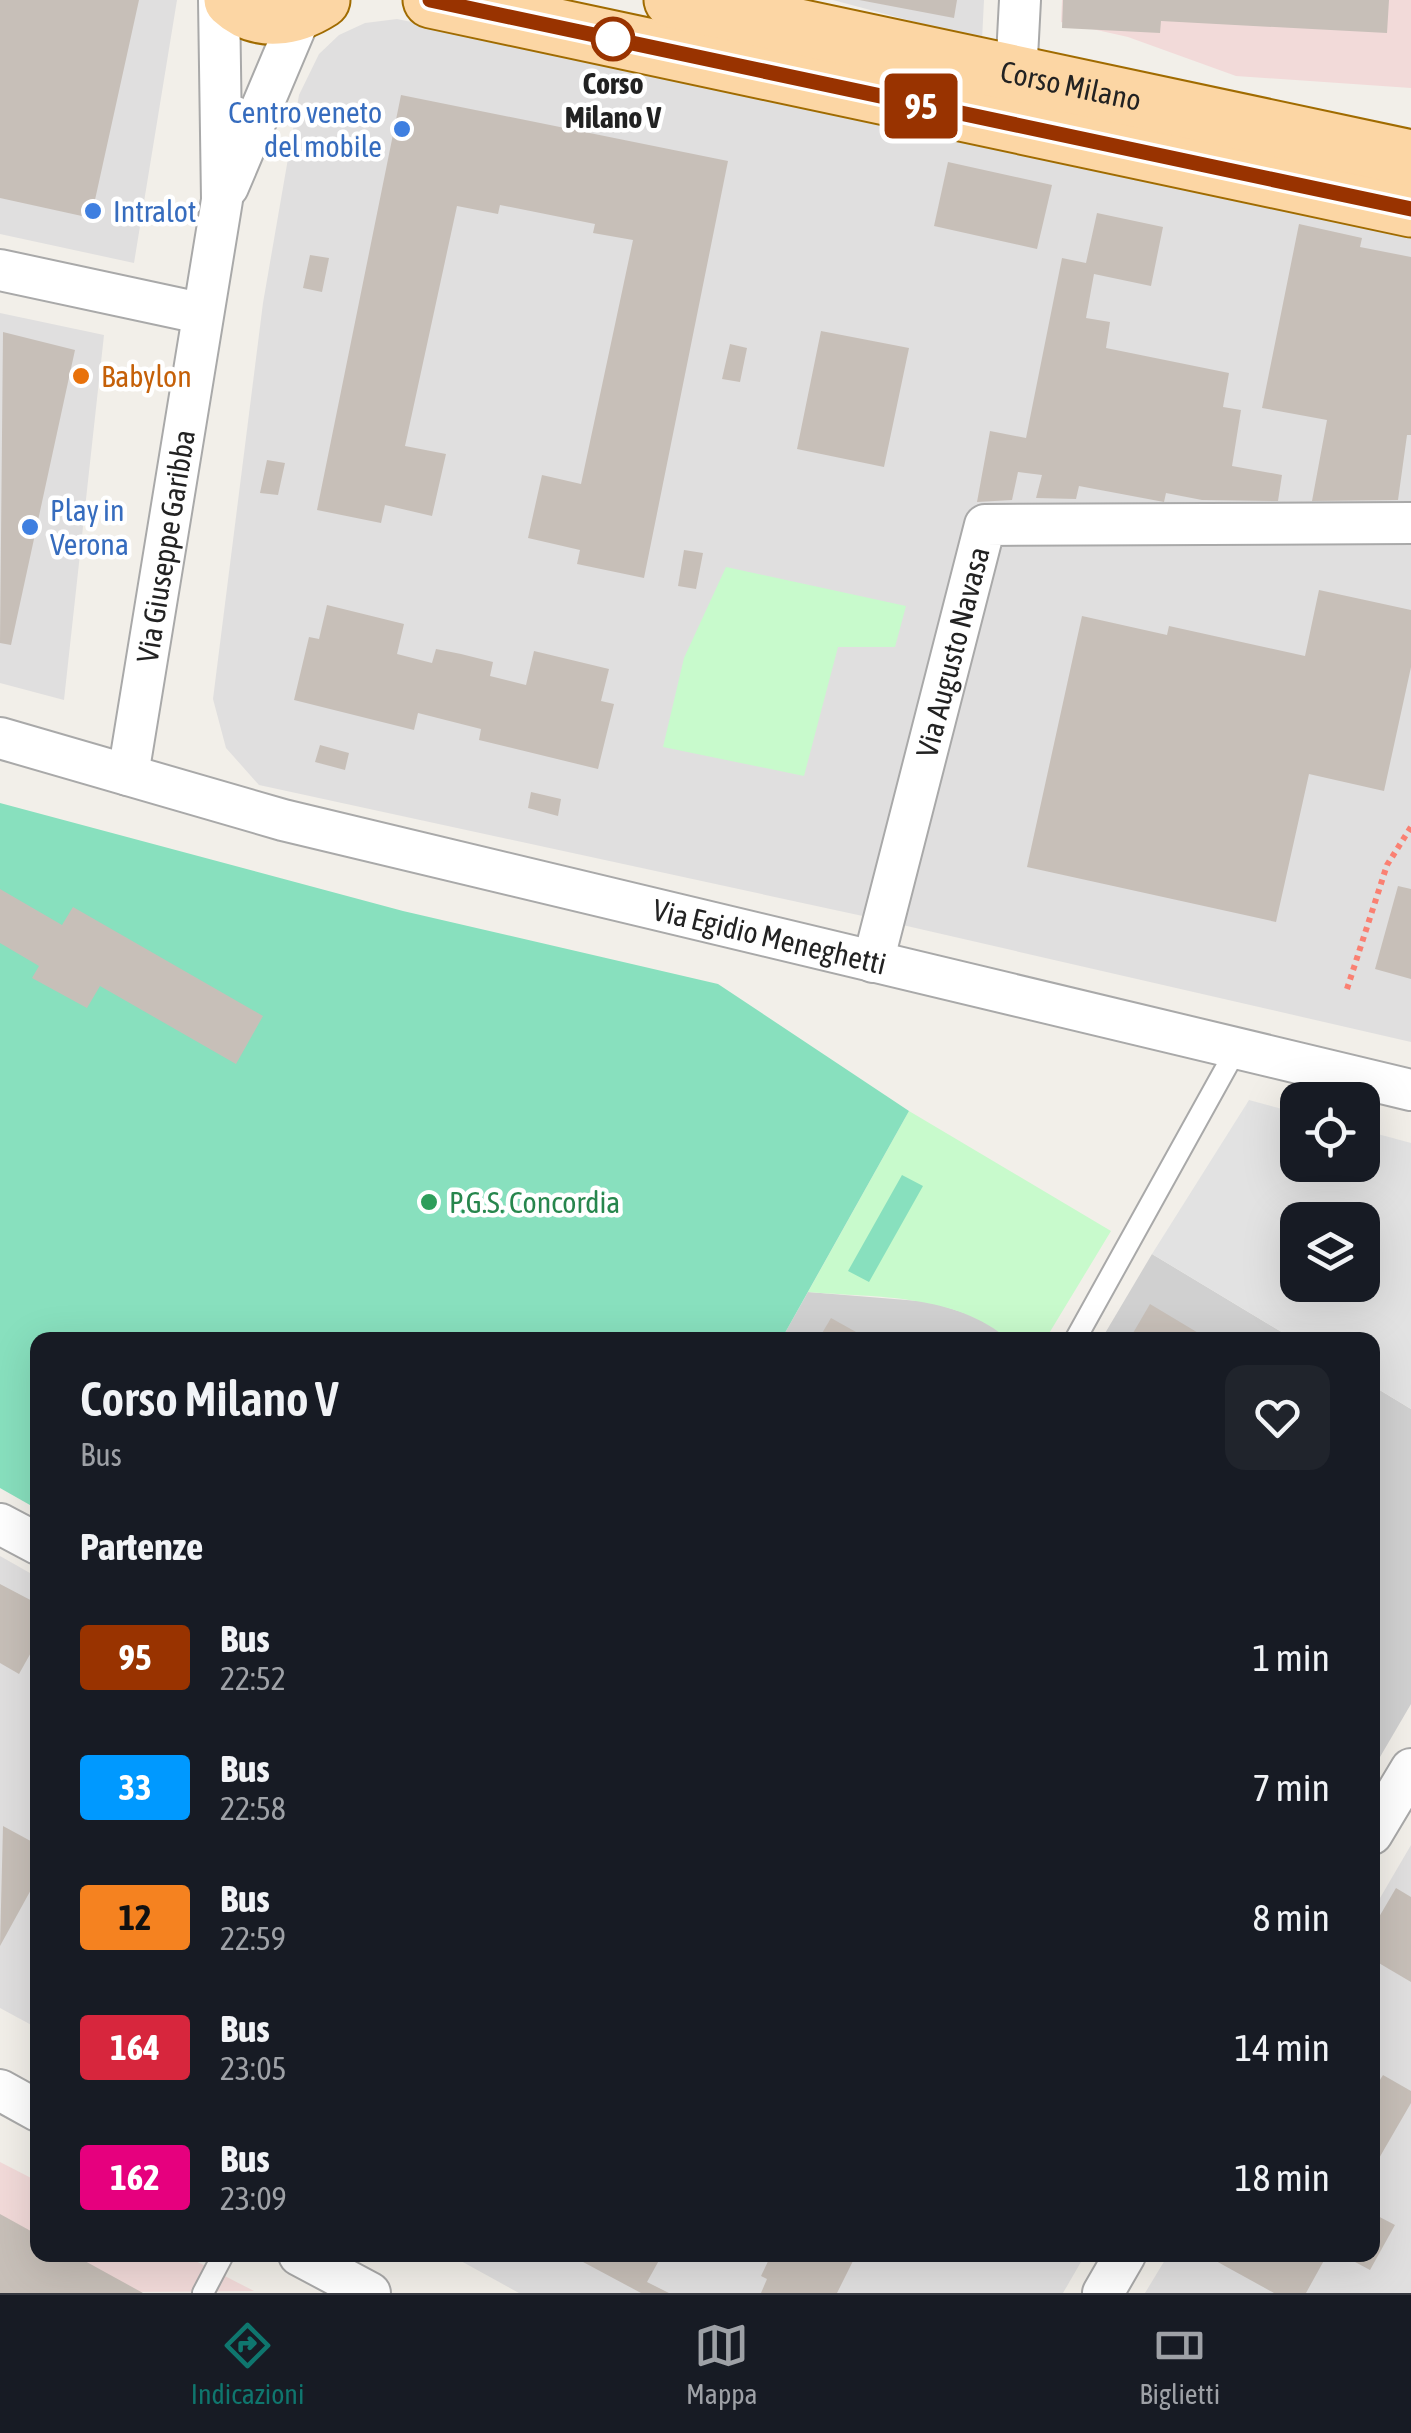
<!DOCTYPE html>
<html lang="it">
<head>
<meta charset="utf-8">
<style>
	:root { --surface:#171b24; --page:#20242c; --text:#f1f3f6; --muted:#9ea1a6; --line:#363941; --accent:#0f766e }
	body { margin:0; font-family:"Asap Condensed",sans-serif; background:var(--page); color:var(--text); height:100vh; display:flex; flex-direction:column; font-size:38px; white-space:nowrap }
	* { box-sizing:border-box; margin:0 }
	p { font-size:32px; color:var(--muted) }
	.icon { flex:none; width:55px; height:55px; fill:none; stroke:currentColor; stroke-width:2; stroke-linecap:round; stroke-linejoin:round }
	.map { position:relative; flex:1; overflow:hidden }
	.side { position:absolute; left:30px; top:1332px; width:1350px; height:930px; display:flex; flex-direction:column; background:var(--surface); border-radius:20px; box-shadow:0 10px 40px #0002 }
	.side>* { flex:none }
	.badge { padding:0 20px; border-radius:8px; font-size:35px; line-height:65px }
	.controls { position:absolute; left:1280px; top:1082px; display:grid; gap:20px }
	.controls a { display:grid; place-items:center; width:100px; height:100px; border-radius:20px; background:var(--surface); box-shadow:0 10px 40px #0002; font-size:50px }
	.map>.badge { position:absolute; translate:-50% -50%; box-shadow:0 0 0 5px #fff }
	h2 { padding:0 50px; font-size:38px; line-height:90px }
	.round { display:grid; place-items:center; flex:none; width:105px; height:105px; border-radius:20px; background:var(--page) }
	.headline { display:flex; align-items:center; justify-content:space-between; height:170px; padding:0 50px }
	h1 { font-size:48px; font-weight:600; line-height:75px }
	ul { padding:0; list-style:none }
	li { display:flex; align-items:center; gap:30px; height:130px; padding:0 50px }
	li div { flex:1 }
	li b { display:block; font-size:38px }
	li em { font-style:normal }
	li .badge { min-width:110px; font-weight:700; text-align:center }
	.menu { display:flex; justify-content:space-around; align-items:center; height:140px; border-top:2px solid var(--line); background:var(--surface); font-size:28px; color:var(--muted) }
	.menu a { display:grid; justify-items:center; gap:5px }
	.menu .selected { color:var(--accent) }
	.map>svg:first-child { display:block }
</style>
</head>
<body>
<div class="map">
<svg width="1411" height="2293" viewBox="0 0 1411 2293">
	<rect width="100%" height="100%" fill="#f2efe9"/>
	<path fill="#e0dfdf" d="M0 0H177L134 263 0 234Z
		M833 0H984L982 40Z
		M397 19 1411 227V1042L872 918 259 785 226 748 213 699 263 303 299 95 319 54 339 35 365 23Z
		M0 313 104 335 64 700 0 683Z
		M0 1556 37 1577V2028L0 2008Z
		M1411 1845V2293H1145L1168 2255H1372L1373 1910Z
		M450 2255H1085L1063 2293H519Z"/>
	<path fill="#f2dad9" d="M1062 0H1411V88L1236 76 1128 37 1061 22Z
		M0 2162 37 2181 38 2255H184L254 2291 0 2293Z"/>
	<path fill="#d0d0d0" d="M1152 1254 1295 1340H1101Z
		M808 1292 931 1302 986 1320 1009 1340H781Z
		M1373 1386 1411 1409V1704L1373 1769Z"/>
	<path fill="#c8facc" d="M726 567 906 606 895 647H838L804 776 663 747 684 658Z
		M909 1111 1111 1231 1045 1340H1009C955 1293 877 1298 808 1292Z"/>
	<path fill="#88e0be" d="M0 803 403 911 718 984 909 1111 781 1340H38L37 1509 0 1488Z
		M902 1175 923 1186 869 1282 848 1271Z"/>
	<path fill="#e2e2e2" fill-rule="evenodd" d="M1249 1100 1297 1113 1298 1165H1362L1363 1130 1411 1143V1409L1373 1386 1372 1340H1295L1152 1254ZM1298 1220H1362V1285H1298Z"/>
	<path fill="#c7bfb8" d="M0 0H139L91 218 0 198Z
		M859 0H957L954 18Z
		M1063 0H1389L1387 33 1161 21 1160 33 1062 28Z
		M401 95 728 161 644 578 577 564 580 550 528 538 542 475 581 484 633 240 593 233 595 224 500 205 498 214 457 206 405 446 446 454 432 516 385 505 381 523 317 510Z
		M948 162 1052 185 1037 249 934 226Z
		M1097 213 1163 227 1151 286 1094 274 1086 318 1110 322 1106 348 1229 373 1223 407 1241 410 1232 466 1282 475 1278 501 1202 500 1166 493 1164 502 1079 486 1076 499 1036 498 1042 475 1018 472 1012 500 977 502 990 431 1026 438 1062 258 1086 263Z
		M1299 224 1362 238 1360 247 1411 257V435H1407L1398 500 1312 501 1327 420 1262 408Z
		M310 255 329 258 322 292 303 288Z
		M821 331 909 348 884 467 797 449Z
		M3 332 75 350 11 645 0 643Z
		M730 344 747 348 740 382 722 379Z
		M267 460 285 463 278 495 260 493Z
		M684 550 703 553 696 589 678 586Z
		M1319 590 1411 610V667L1384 791 1309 774 1276 922 1027 867 1082 616 1167 635 1169 626 1305 656Z
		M327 605 404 624 397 654 432 663 436 649 461 654 493 662 490 676 526 685 534 651 609 669 601 701 614 704 598 769 479 740 481 729 418 713 414 730 294 700 309 637 319 639Z
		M320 745 349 753 345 770 315 762Z
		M531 792 561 799 558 816 528 808Z
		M1398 886 1411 889V979L1375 969Z
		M0 889 62 925 73 907 263 1016 236 1064 100 986 87 1008 32 978 39 966 0 943Z
		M1150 1304 1210 1340H1129Z
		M831 1318 865 1337 863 1340H818Z
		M0 1584 38 1604V1640L19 1674 0 1663Z
		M3 1826 38 1845V1877L0 1946Z
		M1396 1888 1411 1897V1982L1372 1959V1929Z
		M1383 2075 1411 2091V2103L1378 2160 1372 2157V2080L1378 2083Z
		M1372 2213 1395 2225 1370 2270 1342 2255H1372Z
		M0 2214 38 2235V2255H74L143 2293H0Z
		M570 2255H662L647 2282 669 2293H641Z
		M771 2255H856L837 2293H761L767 2279 761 2276Z
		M1205 2255H1327L1306 2293H1274Z"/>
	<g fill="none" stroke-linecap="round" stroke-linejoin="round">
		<defs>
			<path id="service" d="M1075 1340 1237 1048
				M203 2293 223 2255"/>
			<g id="minor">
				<path d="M1016 76 1020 0"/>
				<path d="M228 187 302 12"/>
				<path d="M0 270 200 313"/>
				<path id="s1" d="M0 738 283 820 1411 1090"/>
				<path id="s2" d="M128 775 222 200 219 0"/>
				<path id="s3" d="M873 962 985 525 1411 523"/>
				<path d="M0 1524 38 1544"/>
				<path d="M1372 1834 1411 1769"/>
				<path d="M0 2090 38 2111"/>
				<path d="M299 2255 370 2293"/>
				<path d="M1103 2293 1125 2255"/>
			</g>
			<g id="primary">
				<path d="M232 0C259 25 294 18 322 0"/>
				<path d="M431 0 1411 209"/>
				<path id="s4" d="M672 0 1411 158"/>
			</g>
		</defs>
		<use href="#service" stroke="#a9a9a9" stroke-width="24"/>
		<use href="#minor" stroke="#a9a9a9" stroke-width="44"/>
		<use href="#primary" stroke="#a06b00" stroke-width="59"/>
		<path stroke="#fa8072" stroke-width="6" stroke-dasharray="5 5" stroke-linecap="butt" d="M1347 989 1387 865 1411 827"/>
		<use href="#service" stroke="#fff" stroke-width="20"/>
		<use href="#minor" stroke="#fff" stroke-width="40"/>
		<use href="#primary" stroke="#fcd6a4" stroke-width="55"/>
	</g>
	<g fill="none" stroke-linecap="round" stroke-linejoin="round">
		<defs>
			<path id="line" d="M430 0 1411 209"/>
		</defs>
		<use href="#line" stroke="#fff" stroke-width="22"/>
		<use href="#line" stroke="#930" stroke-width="15"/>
	</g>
	<circle fill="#fff" stroke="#930" stroke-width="5" cx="613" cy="39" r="20"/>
	<g fill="#3f7fe0" stroke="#fff" stroke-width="4">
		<circle cx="402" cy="129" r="10"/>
		<circle cx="93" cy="211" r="10"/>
		<circle cx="30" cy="527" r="10"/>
	</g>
	<circle fill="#e8710a" stroke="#fff" stroke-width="4" cx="81" cy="376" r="10"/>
	<circle fill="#2e9e5b" stroke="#fff" stroke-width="4" cx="429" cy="1202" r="10"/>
	<g text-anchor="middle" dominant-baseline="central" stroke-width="9" stroke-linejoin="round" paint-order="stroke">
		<g font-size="30" font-weight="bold" fill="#222" stroke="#fff">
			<text x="613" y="83">Corso<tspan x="613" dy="34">Milano V</tspan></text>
		</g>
		<g font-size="30" fill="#222" stroke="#fff">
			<text stroke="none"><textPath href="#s4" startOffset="408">Corso Milano</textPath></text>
			<text stroke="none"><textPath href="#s2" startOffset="232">Via Giuseppe Garibba</textPath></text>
			<text stroke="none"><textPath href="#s3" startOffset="320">Via Augusto Navasa</textPath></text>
			<text stroke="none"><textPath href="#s1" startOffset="795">Via Egidio Meneghetti</textPath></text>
		</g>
		<g font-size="30" fill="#366cbe" stroke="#fff" text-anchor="start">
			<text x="382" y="112" text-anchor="end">Centro veneto<tspan x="382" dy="34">del mobile</tspan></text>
			<text x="113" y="211">Intralot</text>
			<text x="50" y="510">Play in<tspan x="50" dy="34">Verona</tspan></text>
		</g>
		<g font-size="30" fill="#c56008" stroke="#fff" text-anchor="start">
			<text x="101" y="376">Babylon</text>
		</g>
		<g font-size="30" fill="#27864d" stroke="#fff" text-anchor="start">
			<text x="449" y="1202">P.G.S. Concordia</text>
		</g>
	</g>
</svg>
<div class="controls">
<a><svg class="icon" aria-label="locate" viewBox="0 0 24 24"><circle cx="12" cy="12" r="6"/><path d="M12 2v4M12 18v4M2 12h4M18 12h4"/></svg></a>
<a><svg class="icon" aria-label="layers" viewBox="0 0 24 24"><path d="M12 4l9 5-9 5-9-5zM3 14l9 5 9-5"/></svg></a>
</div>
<b class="badge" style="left:921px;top:106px;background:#930;color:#fff">95</b>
<section class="side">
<div class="headline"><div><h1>Corso Milano V</h1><p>Bus</p></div><a class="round"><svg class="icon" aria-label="heart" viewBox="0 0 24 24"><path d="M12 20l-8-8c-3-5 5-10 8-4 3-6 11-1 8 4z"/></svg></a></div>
<h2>Partenze</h2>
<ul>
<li><span class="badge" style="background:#930;color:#fff">95</span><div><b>Bus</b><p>22:52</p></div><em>1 min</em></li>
<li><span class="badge" style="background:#09f;color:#fff">33</span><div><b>Bus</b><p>22:58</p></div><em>7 min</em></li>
<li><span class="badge" style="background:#f58220;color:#111">12</span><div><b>Bus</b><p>22:59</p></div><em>8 min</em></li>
<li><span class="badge" style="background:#d7263d;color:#fff">164</span><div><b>Bus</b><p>23:05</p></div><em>14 min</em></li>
<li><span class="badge" style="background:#e6007e;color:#fff">162</span><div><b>Bus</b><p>23:09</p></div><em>18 min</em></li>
</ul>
</section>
</div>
<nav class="menu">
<a class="selected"><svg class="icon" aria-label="directions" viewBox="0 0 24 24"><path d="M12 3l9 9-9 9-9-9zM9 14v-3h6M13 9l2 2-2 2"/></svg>Indicazioni</a>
<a><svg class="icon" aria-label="map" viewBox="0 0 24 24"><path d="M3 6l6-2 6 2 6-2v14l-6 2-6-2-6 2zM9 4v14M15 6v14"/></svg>Mappa</a>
<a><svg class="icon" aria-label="tickets" viewBox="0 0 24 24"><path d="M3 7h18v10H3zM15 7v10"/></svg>Biglietti</a>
</nav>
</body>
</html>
